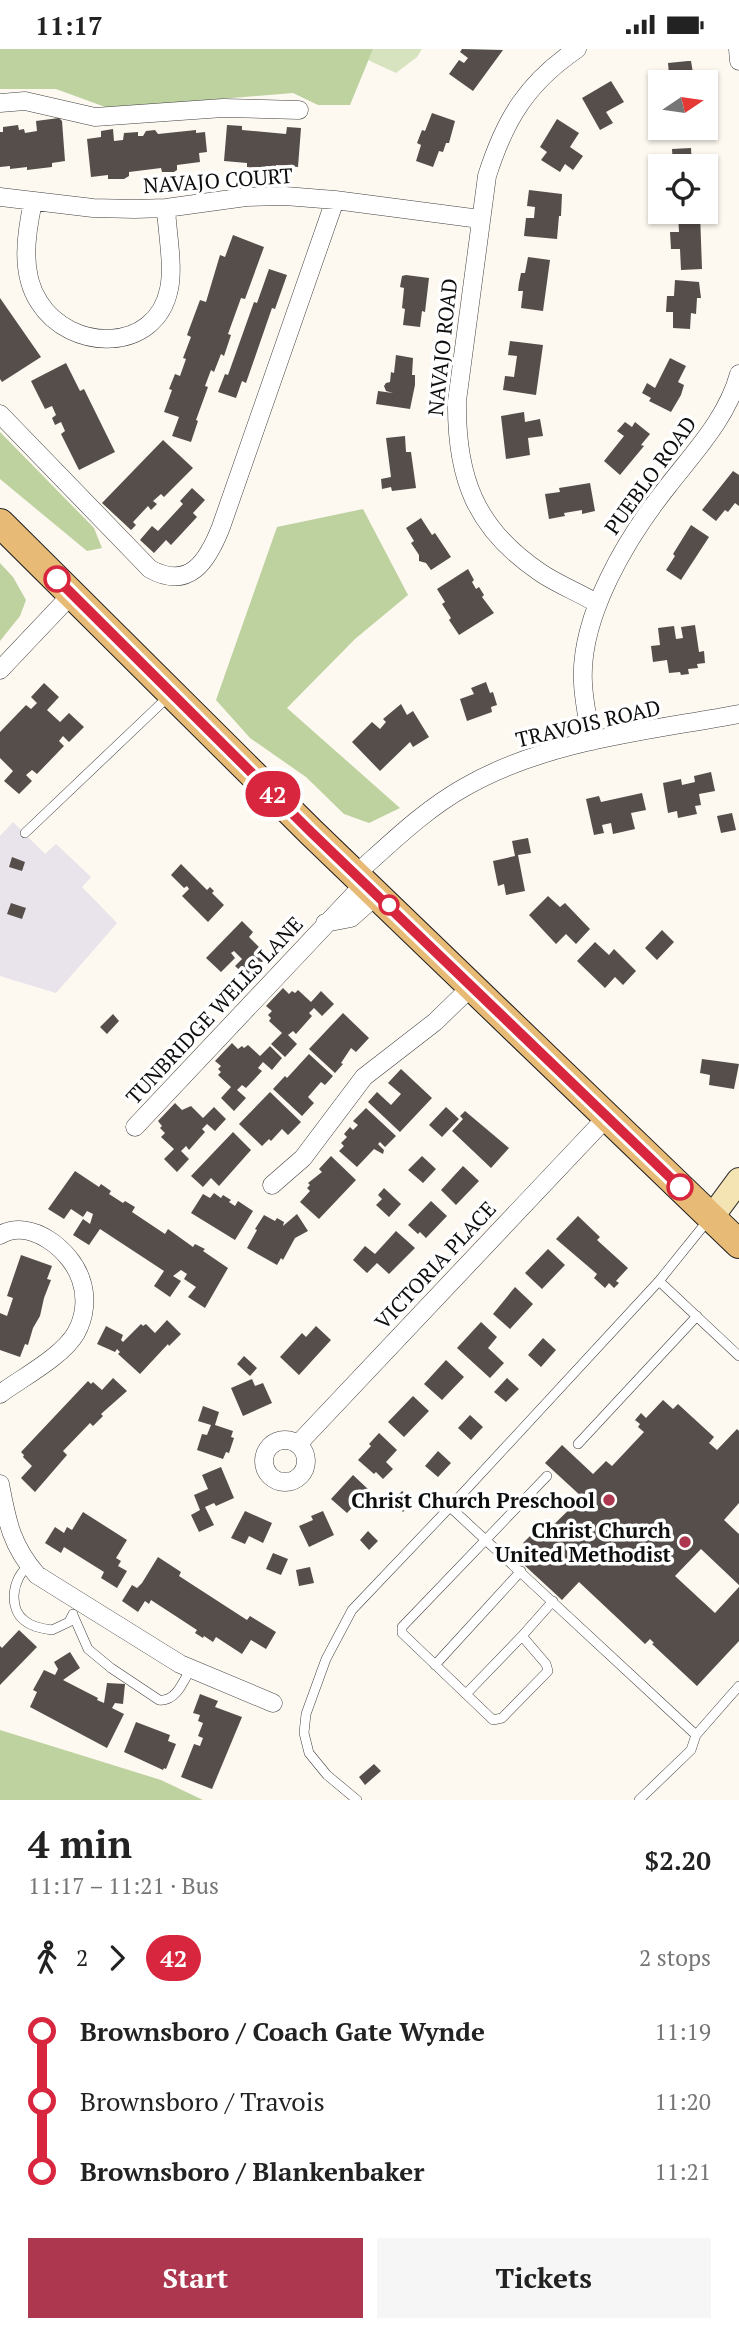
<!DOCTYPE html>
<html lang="en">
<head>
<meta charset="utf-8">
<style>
	:root { --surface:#fff; --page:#f6f6f6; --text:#222; --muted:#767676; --accent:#ac374e }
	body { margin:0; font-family:"PT Serif",serif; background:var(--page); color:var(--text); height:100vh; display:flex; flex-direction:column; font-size:26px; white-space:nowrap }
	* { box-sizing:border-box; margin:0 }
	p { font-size:23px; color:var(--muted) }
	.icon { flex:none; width:38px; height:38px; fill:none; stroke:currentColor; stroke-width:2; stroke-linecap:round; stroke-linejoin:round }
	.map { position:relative; height:1751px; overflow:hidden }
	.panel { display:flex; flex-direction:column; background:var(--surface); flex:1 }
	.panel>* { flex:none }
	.badge { padding:0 14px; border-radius:23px; font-size:24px; line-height:46px }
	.needle { width:46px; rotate:77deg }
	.tools { position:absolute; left:648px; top:21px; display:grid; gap:14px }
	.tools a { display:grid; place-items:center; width:70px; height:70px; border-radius:0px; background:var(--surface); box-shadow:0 2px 5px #0004; font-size:35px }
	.map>.badge { position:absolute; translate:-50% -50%; box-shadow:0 0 0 4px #fff }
	.legs { display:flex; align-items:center; gap:10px; height:77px; padding:0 28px; font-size:23px }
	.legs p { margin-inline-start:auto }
	.overview { display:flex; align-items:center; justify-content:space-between; height:119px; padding:0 28px }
	h1 { font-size:38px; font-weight:700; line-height:52px }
	.button { display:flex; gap:14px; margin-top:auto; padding:14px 28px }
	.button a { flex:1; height:80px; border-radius:0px; background:var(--accent); color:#fff; font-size:28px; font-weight:700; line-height:80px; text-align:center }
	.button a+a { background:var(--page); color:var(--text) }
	ul { padding:0 28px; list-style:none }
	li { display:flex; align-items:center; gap:24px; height:70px; font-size:26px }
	li i { display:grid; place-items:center; width:10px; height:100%; margin:0 9px; background:currentColor }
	li i::after { content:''; width:18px; height:18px; margin:-9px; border:5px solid; border-radius:50%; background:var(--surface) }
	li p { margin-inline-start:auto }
	li:first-child i { background:linear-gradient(#0000 50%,currentColor 0) }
	li:last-child i { background:linear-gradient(currentColor 50%,#0000 0) }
	.status { display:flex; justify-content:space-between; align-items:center; height:49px; padding:0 35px; background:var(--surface); direction:ltr }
	.status svg { height:19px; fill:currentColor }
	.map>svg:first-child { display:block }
</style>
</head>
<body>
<div class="status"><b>11:17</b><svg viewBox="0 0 49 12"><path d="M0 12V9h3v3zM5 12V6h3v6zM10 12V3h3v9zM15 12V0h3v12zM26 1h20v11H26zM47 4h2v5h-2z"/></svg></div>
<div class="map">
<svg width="739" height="1751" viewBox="0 0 739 1751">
	<rect width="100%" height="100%" fill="#fdf8f0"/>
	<path fill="#e9e3eb" d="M13 773 45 805 56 795 91 828 82 838 117 874 56 944 0 927V787Z"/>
	<path fill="#d7e3be" d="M373 0H422L417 8 396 24 368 11Z"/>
	<path fill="#bed29f" d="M0 0H373L350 56H318L293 44 108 59 56 40H0Z
		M0 383 94 479 102 499 87 502 0 430Z
		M363 460 408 546 355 590 287 659 400 759 369 774 344 765 306 728 250 689 216 651 277 478Z
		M0 514 13 528 26 551 20 567 0 592Z
		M0 1681 161 1731 203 1751H0Z"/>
	<path fill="#554e4b" d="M462 0 503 1 473 42 449 25 459 11 464 14 468 9 460 3Z
		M688 12H691L694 30H698V33H660V29H666V25H669L668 14Z
		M611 32 624 53 606 63 613 74 600 81 582 49Z
		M432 64 455 72 449 94H446L443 103 439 102 433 118 416 112 421 96 417 94 422 81 425 82Z
		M59 69 62 72 65 112 52 114V118L27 121V118L10 120V117L0 118V83H3V78L18 76 19 81 24 80 25 84 37 82 36 72Z
		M557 70 579 84 570 98 583 107 573 121 565 115 560 123 541 111 547 103 540 98Z
		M227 76 242 77V81L286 85 287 78 301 79 298 118 276 116 275 120 247 118V114L224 112Z
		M113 80 114 92 123 91 124 84 138 83V87H143L146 82 155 81 158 85 196 81V84L205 83 207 103 199 104 200 113 177 116V121L174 123H162L161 119 129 123V127L124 130H108V126L91 128 87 90 101 88V82Z
		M691 99 692 117H673L672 100Z
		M529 141 562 145 561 167H559L557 190 524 187 526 169H534L535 158 527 157Z
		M700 164 702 220 681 221 680 200H671L670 183H679L678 165Z
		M233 186 264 198 245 250 241 249 228 285 231 286 224 307 221 305 214 323 211 321 205 337 208 338 196 371 198 372 191 393 172 387 179 368 164 363 172 341 169 340 175 325 180 327 186 310 183 309 191 288 187 286 200 251 206 253 220 206 225 208Z
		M528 208 550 211 543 262 521 259 523 242H518L519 234 521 224H525Z
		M269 220 287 226 275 260 272 259 246 334 242 332 236 349 218 343 225 325 228 326 254 253 257 254Z
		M406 226 429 229 425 263 422 262 420 278 403 276 405 260 402 259 404 239 400 238 402 227Z
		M675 231 699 233 701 249H697L696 265 691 264 690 280 673 279V263H666L667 247H674Z
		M0 249 41 308 2 333 0 330Z
		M510 292 543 296 536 346 503 341 505 327 514 328 517 307 508 306Z
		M396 306 413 309 412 326H415V336L410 360 376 355 378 342 393 344 386 342 384 337 386 334 390 333 391 323 394 324Z
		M670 309 686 317 678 333 684 336 681 346 671 363 649 352 651 349 642 344 647 334 655 339Z
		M66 314 80 342 84 340 115 403 79 421 61 385 65 382 61 373 55 376 52 369 56 366 52 357 45 360 31 332Z
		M524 363 525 373 540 370 543 387 528 389 530 406 506 410 501 367Z
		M625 373 632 378 635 373 650 385 641 396 644 397 620 426 604 412 624 387 617 382Z
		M405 387 406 403H411L416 439 392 442 391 438 382 440 381 430 391 428 386 389Z
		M163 391 193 419 164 448 161 445 153 452 157 455 151 461 148 457 133 473 136 476 131 481 102 454Z
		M733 422 739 426V457L735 454 728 463 725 461 716 472 702 461Z
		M590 434 595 462 582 465V461L564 464 565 467 549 470 545 445 560 443 559 439Z
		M192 439 205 451 193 464 197 468 171 496 166 491 154 504 140 491 152 477 158 482 183 455 180 452Z
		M421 469 432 486 435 484 451 508 431 521 426 514 419 512V506L411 494 414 492 406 479Z
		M691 476 709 488 681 531 666 521 675 507 673 505Z
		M468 520 474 531 472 533 476 540 479 538 484 546 482 548 494 564 459 586 449 571 451 569 442 555 445 553 437 540Z
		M695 576 699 603 704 602 705 614 697 615 698 619 688 620 689 625 681 626 680 623 669 624 667 611 653 613 651 597 660 596 658 579 674 577 676 590 683 589 681 578Z
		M486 633 490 644 493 643 497 656 491 658 492 663 467 672 460 650 474 645 471 639Z
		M44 634 59 648 47 661 60 673 69 664 84 678 69 693 63 687 59 692 64 697 37 725 32 721 26 726 32 732 19 745 4 732 13 722 0 709V683L26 656 31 660 37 654 31 648Z
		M401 655 407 666 413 662 429 688 413 698 410 693 380 722 352 693 372 673 380 680 386 673 383 670Z
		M711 723 715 742 699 745 701 756 695 757 697 765 678 769 677 762 668 764 663 734 681 730 682 736 695 733 694 727Z
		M642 744 646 761 631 764 635 780 613 785 611 774 602 776 604 784 594 786 586 750 599 747 601 753Z
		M732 764 736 781 721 784 717 767Z
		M528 789 531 804 518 806 525 842 506 846 504 835 498 837 493 812 515 807 512 792Z
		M12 808 25 813 22 822 9 818Z
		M181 815 207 841 210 838 214 842 212 844 224 856 208 873 182 847 189 840 187 837 184 839 171 826Z
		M548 847 560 858 565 854 590 880 576 895 566 885 556 895 529 866Z
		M11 854 26 859 22 870 7 865Z
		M242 872 253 883 249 888 268 907 247 928 235 917 242 910 234 902 231 904 235 909 221 923 206 909Z
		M662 881 674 893 657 911 645 899Z
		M595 893 609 906 614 900 636 922 623 936 615 928 605 939 577 912Z
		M283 939 289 945 292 942 295 944 298 941 311 953 321 942 334 955 322 967 314 959 309 964 312 967 296 985 293 982 288 986 297 995 285 1008 271 995 282 984 269 972 271 969 268 966 272 962 266 957Z
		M343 964 369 989 356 1003 351 999 341 1014 343 1015 335 1024 309 1000Z
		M113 965 119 972 107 985 100 978Z
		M232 994 238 1000 242 997 244 999 248 996 260 1007 270 997 282 1009 272 1021 263 1013 258 1019 262 1022 246 1039 242 1036 237 1041 246 1049 234 1062 221 1049 231 1038 218 1026 221 1023 218 1020 221 1017 215 1012Z
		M309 1005 333 1027 325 1036 321 1033 308 1048 314 1054 302 1067 273 1040 285 1027 287 1029Z
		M702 1010 739 1015 734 1040 709 1036 710 1026 700 1024Z
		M401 1020 432 1049 400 1083 368 1053 377 1043 391 1056 401 1045 388 1034Z
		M270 1043 301 1073 288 1086 282 1080 271 1092 269 1090 262 1097 239 1075Z
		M175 1054 182 1061 191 1057 203 1069 214 1058 226 1070 215 1082 207 1075 202 1080 205 1083 189 1101 186 1097 181 1102 189 1110 177 1123 164 1110 174 1100 161 1088 165 1084 160 1079 162 1077 158 1072Z
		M446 1058 459 1070 442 1088 429 1076Z
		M366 1059 396 1087 385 1098 380 1093 378 1095 384 1101 383 1105 374 1100 357 1118 339 1102 344 1097 341 1094 347 1088 344 1085 350 1078 353 1081 358 1076 353 1072Z
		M465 1062 509 1099 491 1119 452 1082 463 1070 460 1067Z
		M233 1083 251 1101 219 1137 211 1129 203 1138 191 1127Z
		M331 1107 356 1131 319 1170 300 1153 310 1142 307 1139 310 1136 308 1134 322 1123 319 1120Z
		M422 1107 436 1120 423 1134 408 1121Z
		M463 1117 479 1132 456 1156 441 1141Z
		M75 1122 99 1138 101 1135 111 1142 109 1145 123 1154 125 1152 135 1158 132 1163 165 1185 168 1180 193 1198 195 1195 205 1200 203 1202 228 1219 205 1259 188 1248 196 1238 184 1230 187 1225 181 1221 173 1227 181 1232 170 1248 154 1237 164 1222 100 1180 89 1196 73 1186 83 1170 90 1175 93 1165 87 1162 83 1168 71 1160 64 1170 48 1160Z
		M384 1139 401 1155 389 1168 376 1156 382 1150 378 1146Z
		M214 1144 221 1149 223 1146 231 1151 229 1153 235 1157 238 1152 253 1162 235 1191 191 1164 203 1145 210 1149Z
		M431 1152 447 1167 426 1189 420 1183 418 1185 408 1176Z
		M297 1165 308 1182 295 1189 283 1211 281 1209 277 1216 247 1199 257 1181 255 1180 264 1166 275 1172 277 1169 284 1173 283 1177Z
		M578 1167 600 1188 597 1191 628 1219 616 1232 619 1234 614 1239 609 1234 605 1239 594 1229 597 1225 556 1190Z
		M396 1182 415 1199 389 1225 377 1214 367 1224 353 1211 365 1197 375 1205Z
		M548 1200 565 1216 542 1240 525 1224Z
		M21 1206 52 1217 47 1230 51 1231 44 1249 40 1267 33 1279 28 1296 25 1295 20 1308 0 1301V1264L7 1267 13 1249 7 1247Z
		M515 1238 533 1255 510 1280 493 1265Z
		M167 1271 181 1285 169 1297 168 1295 140 1325 118 1305 120 1303 117 1300 115 1303 97 1295 106 1277 123 1286 121 1291 123 1293 141 1275 143 1277 146 1275 155 1284Z
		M481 1273 497 1288 488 1299 504 1314 490 1329 457 1299Z
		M316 1277 331 1291 299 1326 280 1308 302 1284 306 1288Z
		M543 1289 556 1301 541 1318 528 1306Z
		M244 1307 257 1319 250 1327 237 1315Z
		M446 1311 464 1328 442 1351 424 1335Z
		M113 1329 127 1342 101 1365 103 1367 93 1377 90 1374 63 1402 67 1406 35 1443 21 1429 32 1417 23 1408 24 1406 21 1403 88 1332 91 1335 93 1333 102 1341Z
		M507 1329 519 1340 506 1353 494 1343Z
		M252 1330 255 1337 263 1334 272 1354 243 1367 231 1339Z
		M413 1347 429 1362 404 1388 388 1373Z
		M663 1351 673 1360 678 1355 714 1388 709 1394 717 1401 737 1380 739 1382V1454L724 1471 739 1485V1536L701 1500 675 1527 715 1564 739 1538V1592L697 1637 652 1595 654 1594 650 1590 645 1595 579 1533 562 1551 522 1514 532 1502 523 1494 533 1484 539 1490 582 1448 545 1414 562 1396 593 1425 606 1412 612 1417 644 1383 638 1378 640 1375 635 1371 641 1364 646 1369Z
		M203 1357 219 1363 215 1376 233 1382 231 1388 234 1389 229 1404 226 1403 223 1410 197 1401 202 1385 207 1386 211 1376 198 1372Z
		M470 1366 483 1378 471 1391 458 1379Z
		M379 1384 397 1401 386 1413 393 1420 383 1430 376 1423 374 1425 358 1411 371 1397 369 1395Z
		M438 1402 451 1414 438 1428 425 1417Z
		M221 1418 234 1449 216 1457 214 1454 205 1458 214 1476 199 1483 191 1466 200 1461 194 1446 208 1440 202 1426Z
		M353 1426 369 1441 347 1464 331 1450Z
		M402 1442 413 1452 403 1463 392 1452Z
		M245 1462 272 1474 263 1494 249 1487 245 1495 231 1489Z
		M323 1462 334 1486 309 1498 299 1477 313 1471 311 1467Z
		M83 1463 127 1491 116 1509 121 1512 118 1517 127 1522 117 1539 101 1529 104 1523 64 1498 61 1504 45 1494 55 1478 64 1484 67 1478 72 1481Z
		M368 1482 378 1492 369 1501 360 1491Z
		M273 1504 288 1510 281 1526 266 1520Z
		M158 1508 181 1523 179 1527 247 1571 250 1567 276 1583 266 1600 251 1591 242 1605 216 1588 213 1593 204 1587 203 1589 195 1584 197 1581 151 1551 149 1555 145 1552 138 1563 122 1552 132 1536 137 1539 142 1534Z
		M310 1518 314 1534 299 1537 296 1521Z
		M19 1581 37 1598 0 1636V1597L2 1599Z
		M70 1603 80 1619 63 1631 98 1649 97 1651 104 1654 107 1634 125 1635 123 1655 115 1654 112 1659 124 1665 107 1699 30 1658 37 1643 33 1641 44 1621 55 1626 58 1620 54 1613Z
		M200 1645 218 1652 215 1658 242 1668 212 1740 181 1728 194 1695 200 1697 203 1689 198 1687 203 1674 198 1672 200 1666 193 1664Z
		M136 1673 170 1686 168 1692 176 1695 166 1720 164 1719 163 1721 124 1703Z
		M374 1715 381 1722 365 1736 359 1728Z"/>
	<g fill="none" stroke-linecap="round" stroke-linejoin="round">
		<defs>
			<path id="lane" d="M25 784 169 647
				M709 1170 659 1232 450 1458 696 1686 739 1637
				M659 1232 739 1307
				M578 1395 697 1267
				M547 1427 402 1578V1584L493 1671 502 1669 548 1622 546 1615 522 1587 553 1552
				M29 1517C12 1528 8 1560 25 1572 32 1578 44 1580 52 1581L69 1573 73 1565
				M73 1566 88 1600 111 1619 159 1651C176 1653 183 1633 191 1619
				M435 1616 521 1522
				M466 1645 522 1587
				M357 1751 327 1726 309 1704 304 1684 306 1665 326 1610 352 1561 450 1458
				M639 1751 691 1701 696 1686"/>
			<path id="street" d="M577 0C527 34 505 70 487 127L457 352C456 428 475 480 541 524 559 536 580 544 598 555
				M738 0 739 12
				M0 54 25 52 95 68 223 59 299 61
				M0 148 93 159 135 160 166 159 246 148 285 147 335 151 480 170
				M33 153C26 185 20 224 39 253 70 303 156 305 169 240 174 217 167 183 166 159
				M0 365 150 520C190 542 208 511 221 478L335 151
				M0 621 72 545
				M592 692C588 673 584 654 583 634 579 567 628 487 668 437 695 402 727 369 739 325
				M356 825C391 794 424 761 465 738 547 691 648 682 739 665
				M325 874 351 869 377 846
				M135 1078 365 834
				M272 1136 303 1109 364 1028 435 973 471 938
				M0 1186C31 1168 72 1202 81 1231 87 1248 85 1268 76 1284 62 1308 23 1328 0 1345
				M264 1412a21 21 0 1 1 42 0a21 21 0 1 1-42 0Z
				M298 1395 606 1069
				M0 1435C7 1472 11 1496 37 1526L180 1615 273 1654"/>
			<path id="secondary" d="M711 1169 739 1131"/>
			<path id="primary" d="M0 474 311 783 739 1195"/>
		</defs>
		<use href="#lane" stroke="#414141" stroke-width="10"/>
		<use href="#street" stroke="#414141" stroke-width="19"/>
		<use href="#secondary" stroke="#303030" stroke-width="26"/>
		<use href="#primary" stroke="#1f1f1f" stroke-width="30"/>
		<use href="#lane" stroke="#fff" stroke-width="9"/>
		<use href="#street" stroke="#fff" stroke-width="18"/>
		<use href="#secondary" stroke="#f5e4b3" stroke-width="24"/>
		<use href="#primary" stroke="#e7ba76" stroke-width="28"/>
	</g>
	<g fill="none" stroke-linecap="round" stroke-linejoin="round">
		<defs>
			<path id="line-1" d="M57 530 311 783 680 1138"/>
		</defs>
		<use href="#line-1" stroke="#fff" stroke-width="16"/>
		<use href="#line-1" stroke="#d7263d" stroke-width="10"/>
	</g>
	<g fill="#fff" stroke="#d7263d" stroke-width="3.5">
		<circle cx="57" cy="530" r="12"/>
		<circle cx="389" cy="856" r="9"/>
		<circle cx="680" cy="1138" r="12"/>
	</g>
	<g fill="#ac374e" stroke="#fff" stroke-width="2.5">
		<circle cx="609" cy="1451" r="7"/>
		<circle cx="685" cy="1493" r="7"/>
	</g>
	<g text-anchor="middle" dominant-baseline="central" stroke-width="7" stroke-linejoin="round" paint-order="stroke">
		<g font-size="21" fill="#0e0e0e" stroke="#fff">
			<text transform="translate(218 131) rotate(-4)">NAVAJO COURT</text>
			<text transform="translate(442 298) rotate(-84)">NAVAJO ROAD</text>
			<text transform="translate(650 426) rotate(-54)">PUEBLO ROAD</text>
			<text transform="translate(588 674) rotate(-13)">TRAVOIS ROAD</text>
			<text transform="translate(214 961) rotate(-47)">TUNBRIDGE WELLS LANE</text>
			<text transform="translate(435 1216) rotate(-47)">VICTORIA PLACE</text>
		</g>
		<g font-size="21" font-weight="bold" fill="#0e0e0e" stroke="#fff" text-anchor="end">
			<text x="595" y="1451">Christ Church Preschool</text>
			<text x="671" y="1481">Christ Church<tspan x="671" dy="24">United Methodist</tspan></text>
		</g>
	</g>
</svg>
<div class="tools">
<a><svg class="needle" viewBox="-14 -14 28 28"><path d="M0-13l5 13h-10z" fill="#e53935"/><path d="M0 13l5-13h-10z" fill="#767676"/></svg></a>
<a><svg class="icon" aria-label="locate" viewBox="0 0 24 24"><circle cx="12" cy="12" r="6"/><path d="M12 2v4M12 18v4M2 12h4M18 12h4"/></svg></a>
</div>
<b class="badge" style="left:273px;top:745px;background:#d7263d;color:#fff">42</b>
</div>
<section class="panel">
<div class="overview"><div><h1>4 min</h1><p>11:17 – 11:21 · Bus</p></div><b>$2.20</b></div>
<div class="legs"><svg class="icon" aria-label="walk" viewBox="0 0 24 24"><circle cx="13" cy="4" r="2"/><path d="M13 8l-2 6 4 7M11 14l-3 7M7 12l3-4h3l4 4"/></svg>2<svg class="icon" aria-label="forward" viewBox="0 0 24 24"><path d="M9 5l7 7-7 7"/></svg><b class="badge" style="background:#d7263d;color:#fff">42</b><p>2 stops</p></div>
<ul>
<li><i style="color:#d7263d"></i><b>Brownsboro / Coach Gate Wynde</b><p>11:19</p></li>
<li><i style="color:#d7263d"></i><span>Brownsboro / Travois</span><p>11:20</p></li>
<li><i style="color:#d7263d"></i><b>Brownsboro / Blankenbaker</b><p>11:21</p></li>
</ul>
<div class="button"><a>Start</a><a>Tickets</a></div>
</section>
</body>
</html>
